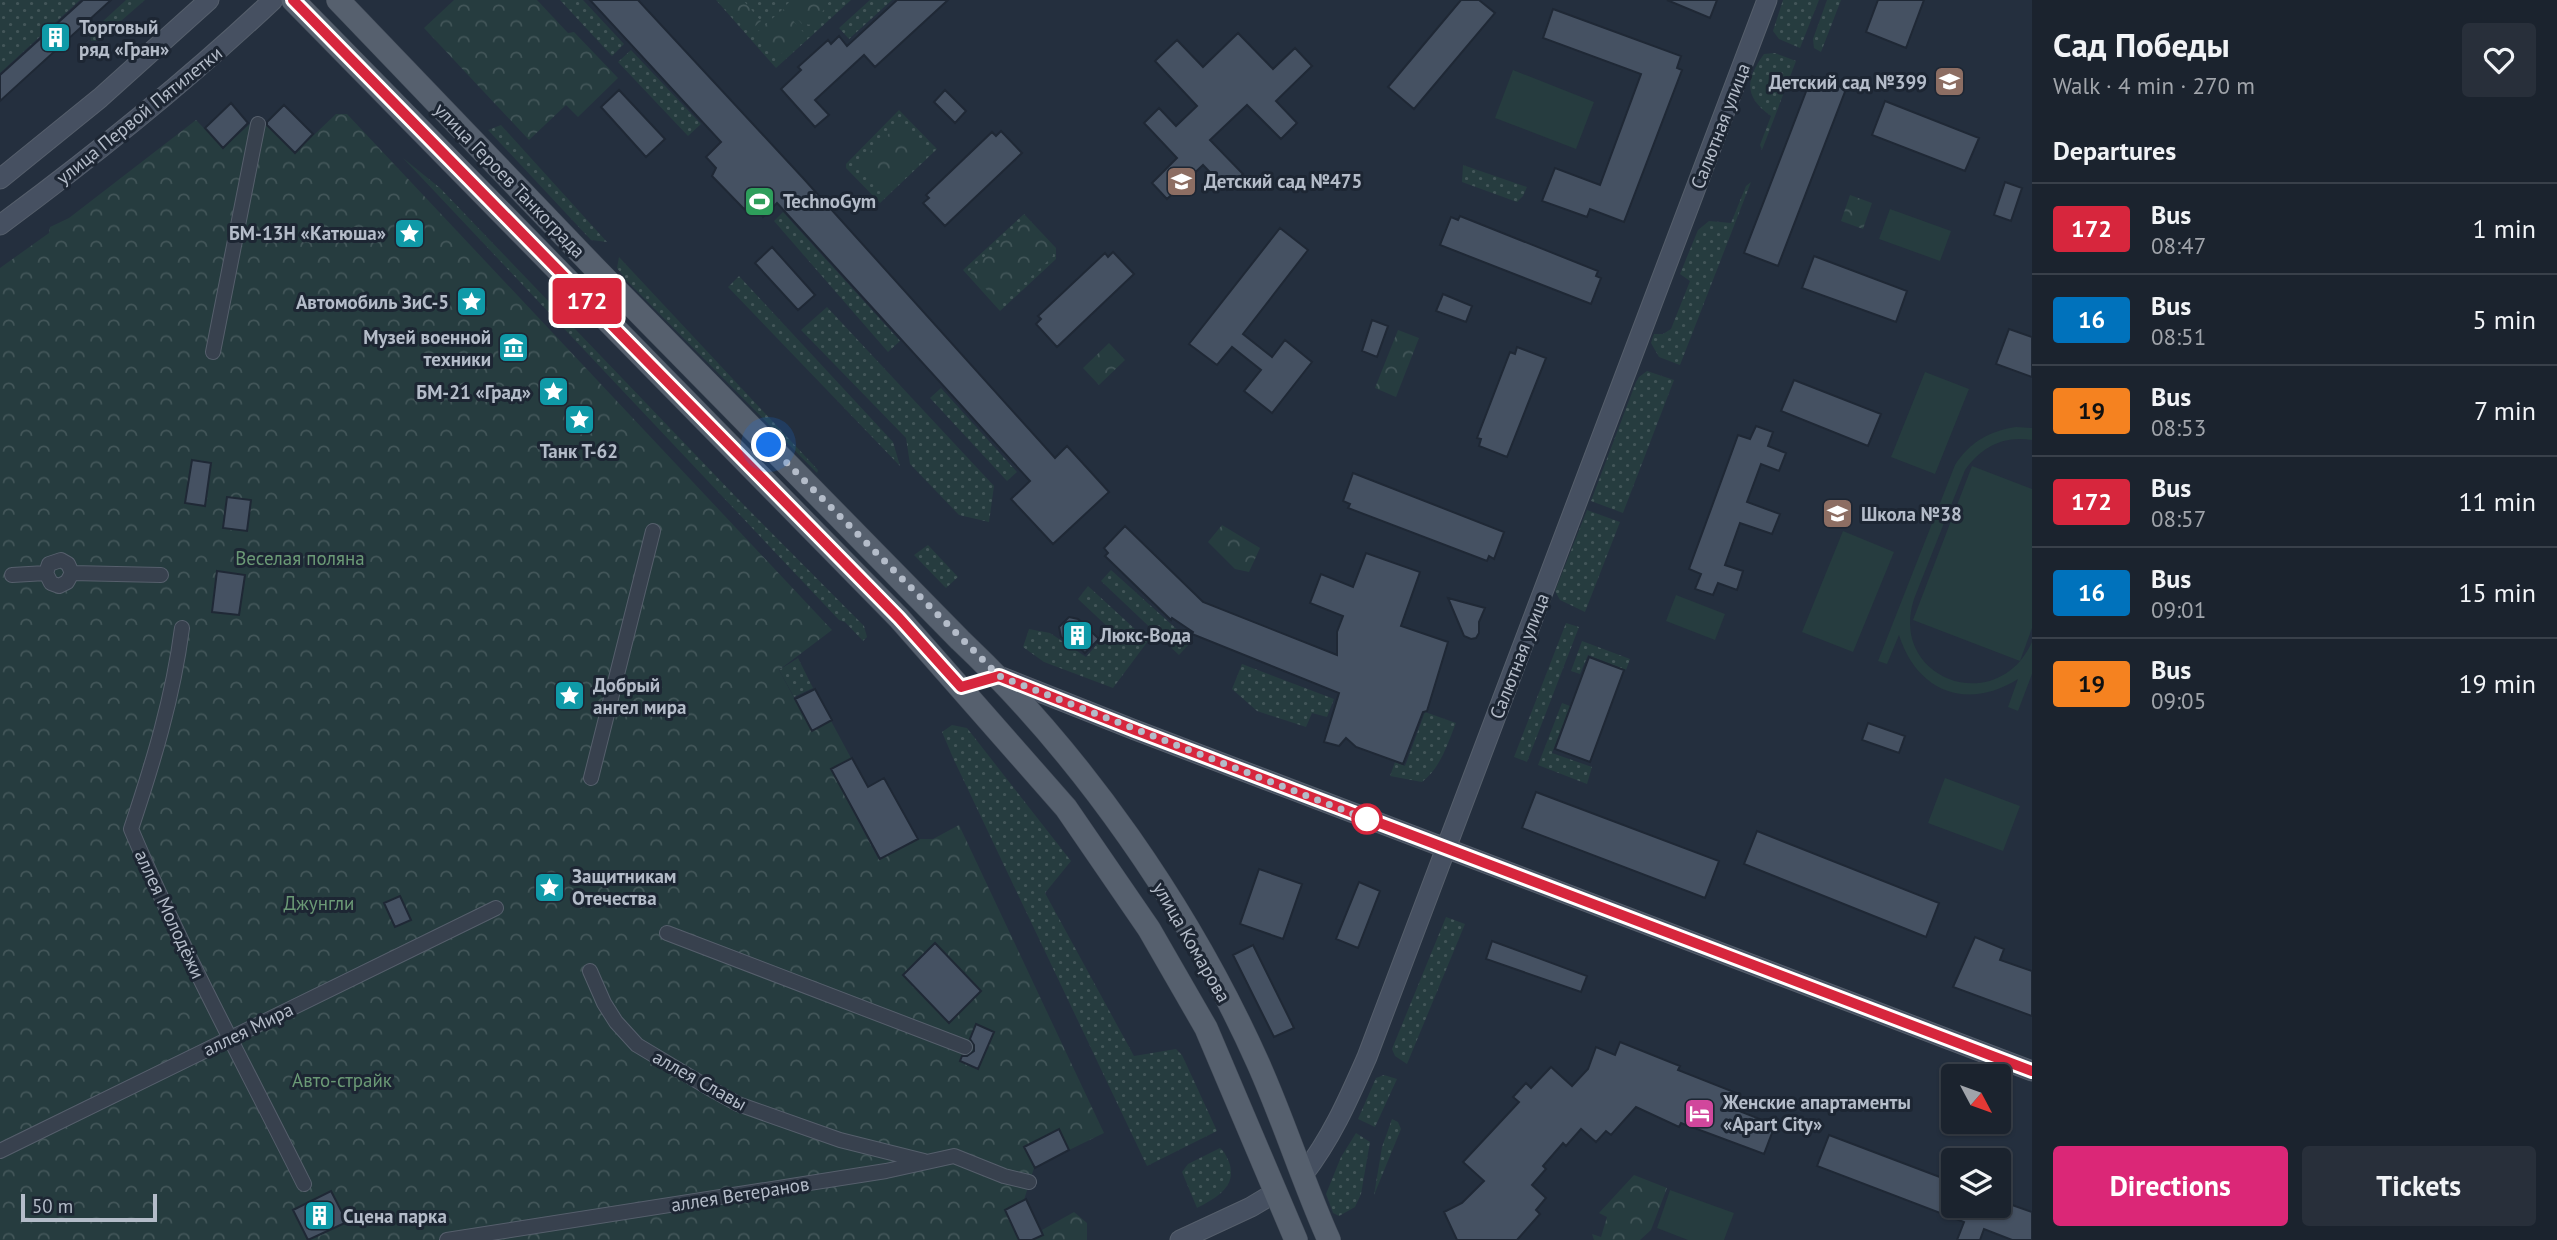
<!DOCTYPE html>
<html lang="en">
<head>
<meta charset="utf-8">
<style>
	:root { --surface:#1b232e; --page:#282f3a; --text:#f1f3f6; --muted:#a0a4aa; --line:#39404a; --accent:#db2777 }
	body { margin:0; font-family:"PT Sans",sans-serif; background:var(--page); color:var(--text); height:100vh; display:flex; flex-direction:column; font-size:26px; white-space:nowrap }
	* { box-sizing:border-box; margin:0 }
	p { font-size:23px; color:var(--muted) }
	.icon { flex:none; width:38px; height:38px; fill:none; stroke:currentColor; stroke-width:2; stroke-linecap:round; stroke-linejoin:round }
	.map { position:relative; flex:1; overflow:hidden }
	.side { display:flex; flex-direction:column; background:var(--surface); width:525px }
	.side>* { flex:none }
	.badge { padding:0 14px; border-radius:5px; font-size:24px; line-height:46px }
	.needle { width:46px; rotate:131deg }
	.tools { position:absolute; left:1941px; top:1064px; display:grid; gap:14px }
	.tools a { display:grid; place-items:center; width:70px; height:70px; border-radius:7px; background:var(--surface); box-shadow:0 2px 5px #0004,0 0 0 2px var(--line); font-size:35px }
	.scale { position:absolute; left:21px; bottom:18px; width:136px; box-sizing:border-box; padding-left:7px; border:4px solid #b4bcc9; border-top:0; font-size:19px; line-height:24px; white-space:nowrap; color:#b4bcc9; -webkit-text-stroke:5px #1d2633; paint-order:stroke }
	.you { position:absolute; width:35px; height:35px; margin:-18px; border:5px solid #fff; border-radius:50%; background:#1a73e8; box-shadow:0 0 0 10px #1a73e833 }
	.map>.badge { position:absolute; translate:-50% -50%; box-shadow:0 0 0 4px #fff }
	h2 { padding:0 21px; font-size:26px; line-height:63px }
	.round { display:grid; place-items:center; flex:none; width:74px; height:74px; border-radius:7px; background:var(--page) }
	.summary { display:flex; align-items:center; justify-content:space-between; height:119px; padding:0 21px }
	h1 { font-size:33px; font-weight:600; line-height:52px }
	.primary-button { display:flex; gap:14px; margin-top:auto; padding:14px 21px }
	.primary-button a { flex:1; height:80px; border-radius:7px; background:var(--accent); color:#fff; font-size:28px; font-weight:600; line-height:80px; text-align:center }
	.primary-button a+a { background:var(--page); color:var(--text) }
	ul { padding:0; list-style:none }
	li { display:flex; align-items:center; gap:21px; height:91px; padding:0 21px; border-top:2px solid var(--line) }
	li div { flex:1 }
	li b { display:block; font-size:26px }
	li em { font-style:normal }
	li .badge { min-width:77px; font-weight:700; text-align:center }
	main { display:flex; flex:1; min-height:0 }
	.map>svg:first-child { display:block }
</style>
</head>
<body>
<main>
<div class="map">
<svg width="2032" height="1240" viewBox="0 0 2032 1240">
	<defs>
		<pattern id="grass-dots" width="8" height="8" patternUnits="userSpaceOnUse" patternTransform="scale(1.75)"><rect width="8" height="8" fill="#263c3f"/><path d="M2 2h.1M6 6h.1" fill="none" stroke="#435659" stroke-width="1.8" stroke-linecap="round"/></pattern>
		<pattern id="forest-crowns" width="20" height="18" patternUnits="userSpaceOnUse" patternTransform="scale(1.75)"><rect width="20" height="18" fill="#263c3f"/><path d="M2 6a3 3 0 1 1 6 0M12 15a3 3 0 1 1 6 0" fill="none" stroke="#435659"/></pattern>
	</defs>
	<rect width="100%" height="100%" fill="#242f3e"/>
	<path fill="url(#grass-dots)" d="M0 0H80L0 73Z
		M126 0H145L98 41H91L90 33Z
		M560 0H583L624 44 612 56Z
		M716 0H851L776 68Z
		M870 0H892L849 39 839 28Z
		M1783 0H1819L1800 48 1779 39 1773 31Z
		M1827 0H1841L1821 52 1814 48 1813 39Z
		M631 50 701 124 688 136 618 62Z
		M1775 53 1796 61 1762 150 1760 145 1771 116C1744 97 1745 80 1764 54Z
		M899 110 937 149 880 203 846 168V164Z
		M501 125 607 242 591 240 488 130Z
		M403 158 440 188 737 498 864 626 867 637 863 641 845 622 839 620Z
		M1463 165 1527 187 1523 196 1517 202 1462 182Z
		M1751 182 1680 365 1659 357 1651 343 1654 334H1663L1671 329 1690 281 1680 274 1698 230 1709 221 1731 223 1746 186Z
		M783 212 900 341 888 352 774 221Z
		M1024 214 1056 248V259L1000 311 963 270Z
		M619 257 818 470 817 473 627 281 617 268Z
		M739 276 893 442 900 466 728 287Z
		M827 307 994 486 989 522 959 515 910 464 906 438 801 330Z
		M1647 371 1674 380 1623 513 1591 501 1636 382 1639 377Z
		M941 388 1017 472 1007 481 930 398Z
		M1587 510 1620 522 1585 612 1560 600 1555 591Z
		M928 545 958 577 946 588 914 555Z
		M1111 570 1191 642 1179 655 1101 581Z
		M1088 586 1148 641 1113 688 1044 662 1023 647 1029 629 1050 633 1086 657 1110 629 1078 599Z
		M1566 623 1579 627 1527 762 1514 757Z
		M1582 641 1630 659 1626 670 1588 655 1580 674 1571 671Z
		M798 658 813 688 794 697 779 670Z
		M1242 664 1334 699 1327 717 1312 713 1306 727 1257 711 1232 689Z
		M1562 703 1570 706 1552 753 1592 767 1587 784 1538 765Z
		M1425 712 1456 723C1447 745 1441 767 1422 782L1390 776 1395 762 1405 766Z
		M952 725 967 728 1071 861 1045 893 1134 1056 1176 1049 1182 1055 1217 1131 1147 1166 954 760 942 732Z
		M1446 917 1465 924 1407 1064 1395 1056 1392 1049Z
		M1384 1075 1397 1079 1375 1127 1358 1119 1376 1078Z
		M1392 1119 1398 1122 1401 1129 1374 1195 1382 1147Z
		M1356 1133 1370 1142 1361 1194 1355 1207 1339 1216 1333 1213 1326 1194 1341 1157Z
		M1220 1148C1225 1152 1226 1156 1229 1162 1238 1187 1215 1198 1197 1208L1182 1172 1188 1164Z"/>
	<path fill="url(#forest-crowns)" d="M454 0H537L568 33 574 32 618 78 578 117 566 105 529 140 424 28Z
		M723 0H743L761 21 750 31Z
		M792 0H830L814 25 802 24 785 6Z
		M783 9 804 33 776 59 754 35Z
		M336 114H347L832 630 779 670 812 731 831 721 851 758 831 770 879 860 918 839H933L959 825 1104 1133 1069 1150 1058 1129 1024 1146 1034 1168 1024 1200 1005 1210 1019 1240H0V268L49 233 50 227 69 218 196 120 223 148 250 124H266L295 153Z
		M899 124 925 151 884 191 858 163Z
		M1850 195 1872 203 1863 229 1841 221Z
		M1024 219 1053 250V256L1001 305 969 271Z
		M1398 330 1419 338 1396 397 1375 388Z
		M1109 343 1125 360 1099 385 1083 368Z
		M1222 525 1260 548 1249 572 1235 569 1208 542Z
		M1634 1175 1667 1188 1651 1230 1640 1240H1594L1592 1234 1601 1237 1607 1217 1599 1213Z
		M1074 1212 1087 1223V1240H1033L1043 1235 1042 1230Z"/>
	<path fill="#263c3f" d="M1513 70 1594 102 1576 149 1495 118Z
		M1890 209 1951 231 1940 261 1879 239Z
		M1925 372 1969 389 1935 474 1891 457Z
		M2016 427 2032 428V440C2004 435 1981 447 1965 470L1914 599C1888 679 1997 719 2032 642V674L2018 711 2008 707 2018 679C1967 711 1917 692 1899 635L1887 664 1878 661 1955 465C1970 442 1989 431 2016 427Z
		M1972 466 2032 489V628L2020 661 1913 620Z
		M1843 531 1894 552 1853 652 1802 632Z
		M1676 595 1725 614 1715 640 1666 621Z
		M1945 778 2020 806 2003 851 1928 823Z
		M1670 1190 1734 1213 1724 1240H1688L1657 1228Z"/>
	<path fill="#455162" stroke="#1f2835" stroke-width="2" d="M83 0H111L0 101V75Z
		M590 0H638L803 178 1055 458 1067 446 1109 492 1053 544 1011 499 1030 481 777 203 763 217 755 204 744 209 712 176 716 168 706 157 721 142Z
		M897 0H948L875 67 864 55 815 100 829 115 815 127 781 89 801 70 798 67 828 40 831 44 839 36 847 46Z
		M1461 0H1479L1495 13 1414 109 1388 87Z
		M1667 0H1717L1710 18Z
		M1878 0H1924L1906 48 1866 32Z
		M1553 9 1681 56 1677 68 1682 70 1624 222 1590 209 1587 217 1542 201 1555 168 1600 185 1641 74 1543 38Z
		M1238 33 1273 69 1295 48 1312 66 1276 101 1297 123 1281 139 1247 105 1210 140 1243 174 1227 190 1203 165 1167 199 1152 183 1177 158 1144 123 1159 108 1176 126 1197 106 1155 61 1177 40 1203 67Z
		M1812 76 1846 89 1778 266 1744 253Z
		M619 90 665 139 646 157 601 107Z
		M945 90 966 111 955 123 934 102Z
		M1885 101 1979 138 1965 171 1872 135Z
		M231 103 248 123 223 148 205 128Z
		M284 105 313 134 295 153 267 125V122Z
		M1001 131 1022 153 945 226 923 203 929 198 926 195 992 132 996 136Z
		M2005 182 2022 188 2011 221 1994 215Z
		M1460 216 1598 271 1596 276 1601 278 1591 304 1440 245 1451 217 1458 220Z
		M1280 228 1308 250 1243 334 1272 357 1285 340 1312 362 1272 413 1244 391 1261 370 1232 347 1217 365 1189 344Z
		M772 247 815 295 798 310 755 263Z
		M1113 252 1134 274 1057 347 1036 324 1041 319 1038 316 1105 253 1108 257Z
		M1814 256 1907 291 1896 322 1802 288Z
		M1443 294 1472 306 1466 322 1436 311Z
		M1372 320 1388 326 1377 357 1362 351Z
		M2009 329 2032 337V377L1996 364Z
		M1517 347 1546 358 1507 457 1479 446 1481 439 1477 438 1510 352 1515 354Z
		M1794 380 1881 414 1868 446 1781 411Z
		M1756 426 1773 432 1768 446 1786 453 1779 471 1761 464 1747 502 1780 514 1772 534 1740 523 1725 565 1743 571 1737 590 1718 583 1713 595 1695 589 1701 574 1689 569 1738 435 1750 439Z
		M192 460 211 463 205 506 185 503Z
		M1353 473 1504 532 1494 559 1489 556 1487 561 1348 508 1350 504 1343 501Z
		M227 497 251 500 247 531 223 528Z
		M1125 526 1203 602 1337 655V632L1343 616 1310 603 1321 574 1353 587 1366 553 1420 572 1401 626 1448 642 1427 711 1423 712 1403 764 1356 747 1346 738 1339 746 1324 742 1339 693 1192 634 1193 632 1172 618 1171 620 1105 556 1108 553 1104 548Z
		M217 571 245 575 239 615 212 612Z
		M1448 598 1485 608 1479 622V633L1476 638 1471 639 1464 636Z
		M1069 617 1078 619 1099 639 1085 653 1074 643H1069L1061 637 1059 627Z
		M1589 657 1624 670 1590 762 1555 749Z
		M815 689 832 720 812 731 795 699Z
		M1868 723 1905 736 1899 753 1862 740Z
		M852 758 868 787 884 778 918 839 880 859 831 769Z
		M1536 792 1719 861 1705 898 1522 828Z
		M1757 831 1939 903 1926 937 1744 864Z
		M1259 869 1302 884 1283 939 1240 924Z
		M1359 882 1380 891 1358 948 1336 939Z
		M400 896 411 920 395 927 384 903Z
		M1975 937 2004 949 2000 960 2032 971V1016L1953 987Z
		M1492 941 1587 976 1581 992 1486 959Z
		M935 943 981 991 949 1023 903 975Z
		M1253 945 1294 1028 1274 1037 1233 955Z
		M976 1024 994 1032 978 1069 960 1061 962 1056H967L974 1051V1045L970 1039Z
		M1620 1042 1680 1066 1678 1070 1739 1094 1734 1109 1775 1125 1764 1154 1681 1123 1679 1127 1636 1107 1611 1135 1606 1131 1596 1142 1581 1129 1566 1146 1563 1143 1543 1166 1546 1169 1532 1185 1546 1198 1536 1210 1540 1214 1517 1240H1457L1444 1212 1462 1203 1484 1181 1463 1162 1519 1102 1513 1097 1526 1083 1531 1088 1551 1067 1572 1086 1588 1069 1596 1047 1615 1055Z
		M1059 1129 1069 1150 1035 1168 1024 1147Z
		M1829 1135 1953 1182V1206H1998V1200L2032 1212V1240H2012L1984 1229 1980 1240H1957L1964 1222 1817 1166Z
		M331 1191 347 1222 308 1240 293 1210Z
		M1026 1199 1043 1235 1032 1240H1019L1005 1210Z"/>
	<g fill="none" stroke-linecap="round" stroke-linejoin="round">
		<defs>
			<path id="street" d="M213 352 258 124
				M46 573 49 564 61 560 68 564 72 573
				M12 575 46 573 51 583 59 586 67 582 72 573 161 575
				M182 628C173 698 153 763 131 829 182 950 245 1066 304 1184
				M591 778 653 531
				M667 933 965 1047
				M590 971 604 1003 616 1022 637 1045 709 1088 738 1104 840 1140 924 1161
				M0 1151 496 908
				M447 1240 886 1171 954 1156 1004 1176 1029 1182"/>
			<path id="secondary" d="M0 179 100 98 209 0
				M0 225C95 155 187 81 273 0
				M999 676 1135 730 2032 1071
				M1303 1175C1332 1137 1348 1100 1367 1057L1767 0
				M1180 1240 1251 1207 1276 1192"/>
			<path id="primary" d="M293 0 899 618 1066 808 1149 929 1206 1028 1296 1240
				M338 0 593 266 960 640C1082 755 1189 909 1258 1063 1284 1121 1303 1182 1329 1240"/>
		</defs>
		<use href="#street" stroke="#565f6c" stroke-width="16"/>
		<use href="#secondary" stroke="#565f6c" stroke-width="21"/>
		<use href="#primary" stroke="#414a57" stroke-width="24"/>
		<use href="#street" stroke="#38414e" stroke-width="14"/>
		<use href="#secondary" stroke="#465061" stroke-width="19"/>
		<use href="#primary" stroke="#56606e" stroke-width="23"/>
	</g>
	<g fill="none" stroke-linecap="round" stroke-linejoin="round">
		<defs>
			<path id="line" d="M293 0 899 618 961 687 999 676 1135 730 2032 1071"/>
		</defs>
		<use href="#line" stroke="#fff" stroke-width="16"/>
		<use href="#line" stroke="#d7263d" stroke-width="10"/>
		<path stroke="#b4bcc9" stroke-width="7" stroke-dasharray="0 12.6" d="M769 445 999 676 1369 820 1367 819"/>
	</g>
	<defs>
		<symbol id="building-square" viewBox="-11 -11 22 22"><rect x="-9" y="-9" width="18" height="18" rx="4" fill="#0f9aa8" stroke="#1d2633"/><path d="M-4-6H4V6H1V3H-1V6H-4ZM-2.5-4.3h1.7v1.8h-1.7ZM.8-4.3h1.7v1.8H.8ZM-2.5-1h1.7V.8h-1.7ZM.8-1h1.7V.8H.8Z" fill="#fff"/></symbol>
		<symbol id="school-square" viewBox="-11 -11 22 22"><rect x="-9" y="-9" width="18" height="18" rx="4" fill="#8d6e63" stroke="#1d2633"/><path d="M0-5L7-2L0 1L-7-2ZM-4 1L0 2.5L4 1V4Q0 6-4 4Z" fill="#fff"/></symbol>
		<symbol id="stadium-square" viewBox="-11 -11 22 22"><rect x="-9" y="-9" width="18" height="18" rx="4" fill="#2e9e5b" stroke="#1d2633"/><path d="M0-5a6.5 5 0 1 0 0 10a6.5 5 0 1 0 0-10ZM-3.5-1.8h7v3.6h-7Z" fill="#fff"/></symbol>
		<symbol id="sight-square" viewBox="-11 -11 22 22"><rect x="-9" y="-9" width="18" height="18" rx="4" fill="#0f9aa8" stroke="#1d2633"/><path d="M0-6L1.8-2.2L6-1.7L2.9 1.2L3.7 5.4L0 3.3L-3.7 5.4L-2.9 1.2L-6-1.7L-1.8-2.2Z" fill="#fff"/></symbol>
		<symbol id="museum-square" viewBox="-11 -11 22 22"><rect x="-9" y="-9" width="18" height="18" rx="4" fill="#0f9aa8" stroke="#1d2633"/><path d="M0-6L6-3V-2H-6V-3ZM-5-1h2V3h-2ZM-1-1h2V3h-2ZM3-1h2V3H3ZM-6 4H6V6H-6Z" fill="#fff"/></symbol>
		<symbol id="hotel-square" viewBox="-11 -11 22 22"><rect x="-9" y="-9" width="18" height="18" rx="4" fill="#d1479c" stroke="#1d2633"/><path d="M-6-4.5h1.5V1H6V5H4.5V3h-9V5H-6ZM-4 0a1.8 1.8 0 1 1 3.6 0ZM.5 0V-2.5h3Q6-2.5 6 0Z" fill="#fff"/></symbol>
	</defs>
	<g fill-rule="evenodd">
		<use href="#building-square" x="38" y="20" width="35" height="35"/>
		<use href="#school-square" x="1932" y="64" width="35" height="35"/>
		<use href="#school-square" x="1164" y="164" width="35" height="35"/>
		<use href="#stadium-square" x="742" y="184" width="35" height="35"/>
		<use href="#sight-square" x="392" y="216" width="35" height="35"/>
		<use href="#sight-square" x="454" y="284" width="35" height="35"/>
		<use href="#museum-square" x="496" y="330" width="35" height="35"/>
		<use href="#sight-square" x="536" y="374" width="35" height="35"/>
		<use href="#sight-square" x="562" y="402" width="35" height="35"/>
		<use href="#school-square" x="1820" y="496" width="35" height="35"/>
		<use href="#building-square" x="1060" y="618" width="35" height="35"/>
		<use href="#sight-square" x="552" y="678" width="35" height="35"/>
		<use href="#sight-square" x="532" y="870" width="35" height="35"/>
		<use href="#hotel-square" x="1682" y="1096" width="35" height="35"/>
		<use href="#building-square" x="302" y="1198" width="35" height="35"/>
	</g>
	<circle fill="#fff" stroke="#d7263d" stroke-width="3.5" cx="1367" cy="819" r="14"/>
	<g text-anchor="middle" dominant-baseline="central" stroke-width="6" stroke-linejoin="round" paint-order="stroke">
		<g font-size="19" font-weight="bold" fill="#b4bcc9" stroke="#1d2633" text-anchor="start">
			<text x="79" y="27">Торговый<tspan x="79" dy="22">ряд «Гран»</tspan></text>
			<text x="1927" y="82" text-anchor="end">Детский сад №399</text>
			<text x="1204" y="181">Детский сад №475</text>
			<text x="783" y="201">TechnoGym</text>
			<text x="386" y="233" text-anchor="end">БМ-13Н «Катюша»</text>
			<text x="449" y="302" text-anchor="end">Автомобиль ЗиС-5</text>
			<text x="491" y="337" text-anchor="end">Музей военной<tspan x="491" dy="22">техники</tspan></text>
			<text x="531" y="392" text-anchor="end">БМ-21 «Град»</text>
			<text x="579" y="451" text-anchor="middle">Танк Т-62</text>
			<text x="1861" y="514">Школа №38</text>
			<text x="1100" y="635">Люкс-Вода</text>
			<text x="593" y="685">Добрый<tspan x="593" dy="22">ангел мира</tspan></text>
			<text x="572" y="876">Защитникам<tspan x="572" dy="22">Отечества</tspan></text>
			<text x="1723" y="1102">Женские апартаменты<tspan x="1723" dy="22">«Apart City»</tspan></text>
			<text x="343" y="1216">Сцена парка</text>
		</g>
		<g font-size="19" fill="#b4bcc9" stroke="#1d2633">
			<text transform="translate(139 115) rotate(-39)">улица Первой Пятилетки</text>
			<text transform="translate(1720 126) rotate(-69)">Салютная улица</text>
			<text transform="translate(510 180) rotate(46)">улица Героев Танкограда</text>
			<text transform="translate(1519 656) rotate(-69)">Салютная улица</text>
			<text transform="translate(170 914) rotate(65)">аллея Молодёжи</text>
			<text transform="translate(1192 942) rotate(60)">улица Комарова</text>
			<text transform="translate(248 1029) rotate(-26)">аллея Мира</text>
			<text transform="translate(700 1080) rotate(29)">аллея Славы</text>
			<text transform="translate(740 1194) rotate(-9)">аллея Ветеранов</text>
		</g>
		<g font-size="19" fill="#6b9a76" stroke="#1d2633">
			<text x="300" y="558">Веселая поляна</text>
			<text x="319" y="903">Джунгли</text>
			<text x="342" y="1080">Авто-страйк</text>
		</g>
	</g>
</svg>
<div class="tools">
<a><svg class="needle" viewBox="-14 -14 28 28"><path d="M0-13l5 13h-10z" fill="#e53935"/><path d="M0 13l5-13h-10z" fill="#a0a4aa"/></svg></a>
<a><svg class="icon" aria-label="layers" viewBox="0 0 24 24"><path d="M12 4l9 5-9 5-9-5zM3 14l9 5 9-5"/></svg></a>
</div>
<div class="scale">50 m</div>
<div class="you" style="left:769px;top:445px"></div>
<b class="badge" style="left:587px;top:301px;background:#d7263d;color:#fff">172</b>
</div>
<section class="side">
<div class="summary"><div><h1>Сад Победы</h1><p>Walk · 4 min · 270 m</p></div><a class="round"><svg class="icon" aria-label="heart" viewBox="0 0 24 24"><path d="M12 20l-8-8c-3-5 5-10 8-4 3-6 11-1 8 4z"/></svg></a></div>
<h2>Departures</h2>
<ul>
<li><span class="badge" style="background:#d7263d;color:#fff">172</span><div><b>Bus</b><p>08:47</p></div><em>1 min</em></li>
<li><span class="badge" style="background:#0072bc;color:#fff">16</span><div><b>Bus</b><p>08:51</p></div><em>5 min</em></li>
<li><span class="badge" style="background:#f58220;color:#111">19</span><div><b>Bus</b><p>08:53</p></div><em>7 min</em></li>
<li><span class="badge" style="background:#d7263d;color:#fff">172</span><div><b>Bus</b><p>08:57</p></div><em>11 min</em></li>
<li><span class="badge" style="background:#0072bc;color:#fff">16</span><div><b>Bus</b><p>09:01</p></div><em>15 min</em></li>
<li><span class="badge" style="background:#f58220;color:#111">19</span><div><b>Bus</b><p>09:05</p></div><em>19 min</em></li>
</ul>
<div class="primary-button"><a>Directions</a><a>Tickets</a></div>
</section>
</main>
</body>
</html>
